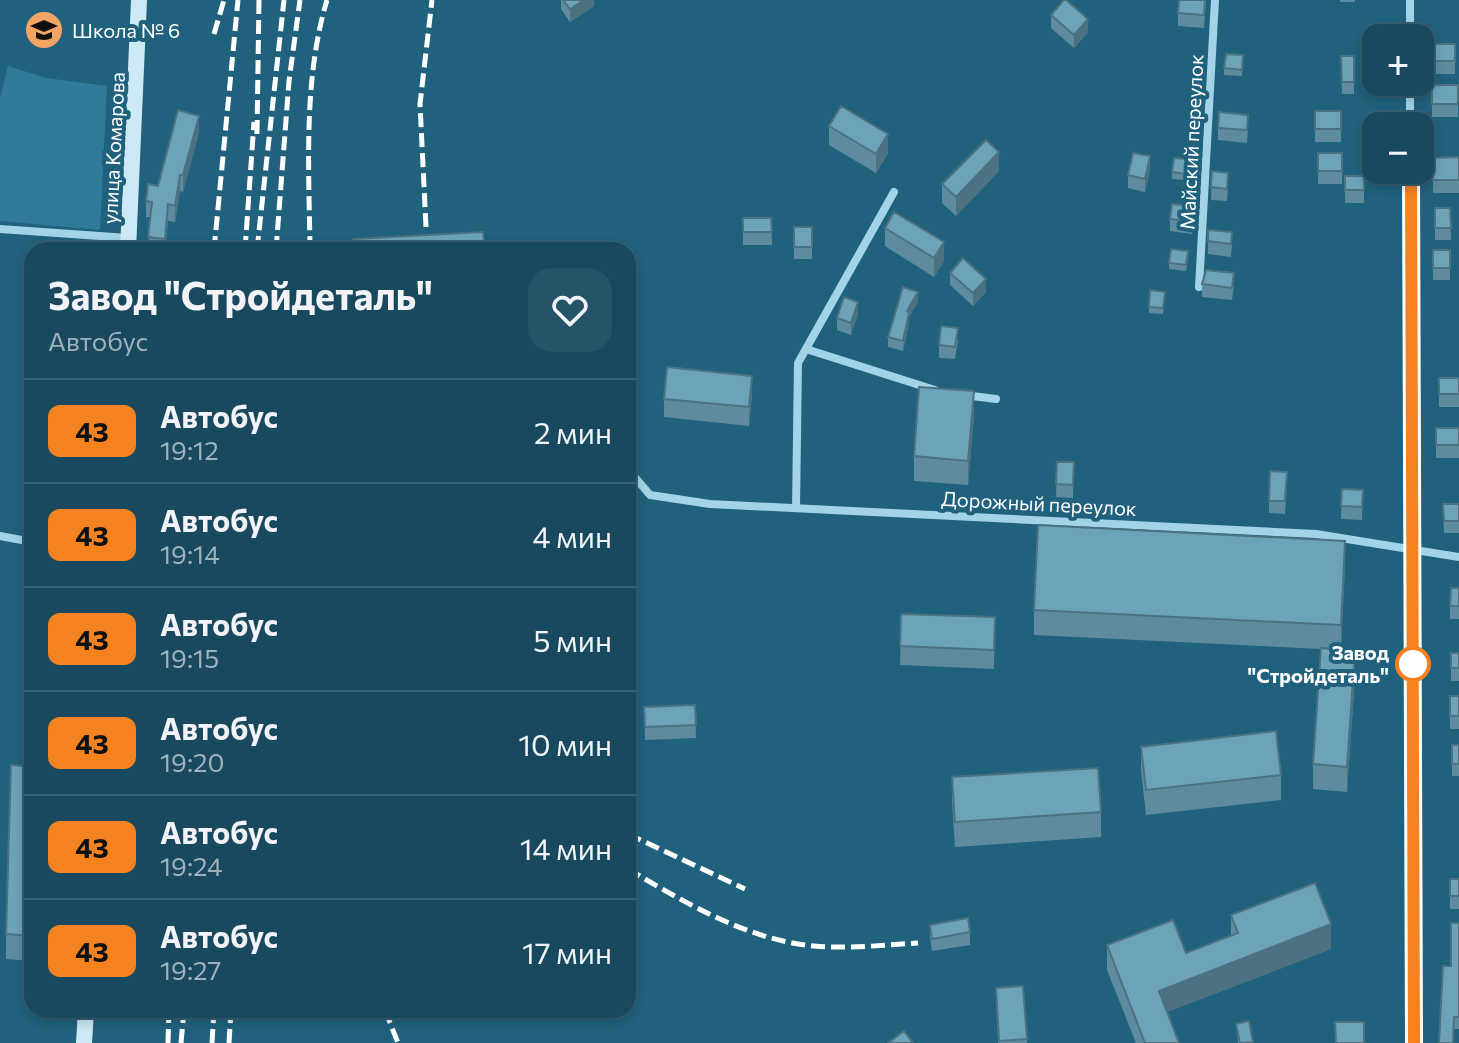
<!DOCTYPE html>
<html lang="ru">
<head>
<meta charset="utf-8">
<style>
	:root { --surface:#18495e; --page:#255367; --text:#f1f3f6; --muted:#9fb2bc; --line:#366173 }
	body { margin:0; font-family:Commissioner,sans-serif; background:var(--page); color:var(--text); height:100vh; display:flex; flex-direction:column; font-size:30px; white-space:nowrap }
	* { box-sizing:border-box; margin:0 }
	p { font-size:26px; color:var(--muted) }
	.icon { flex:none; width:44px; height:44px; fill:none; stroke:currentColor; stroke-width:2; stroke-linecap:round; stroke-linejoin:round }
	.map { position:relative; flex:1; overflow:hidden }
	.panel { position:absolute; left:24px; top:242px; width:612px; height:776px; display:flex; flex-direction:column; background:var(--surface); border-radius:24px; box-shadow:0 4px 12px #0003,0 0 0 2px var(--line) }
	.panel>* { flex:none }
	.badge { padding:0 16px; border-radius:12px; font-size:28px; line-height:52px }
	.fabs { position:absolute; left:1362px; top:24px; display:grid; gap:16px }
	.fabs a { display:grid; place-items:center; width:72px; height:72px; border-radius:16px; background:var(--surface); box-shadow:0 4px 12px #0003,0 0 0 2px var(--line); font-size:40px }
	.map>.badge { position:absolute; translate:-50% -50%; box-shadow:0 0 0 4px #fff }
	.round { display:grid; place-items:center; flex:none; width:84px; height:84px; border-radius:24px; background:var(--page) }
	.overview { display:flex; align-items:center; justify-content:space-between; height:136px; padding:0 24px }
	h1 { font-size:38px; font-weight:700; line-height:60px }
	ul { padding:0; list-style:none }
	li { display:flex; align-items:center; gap:24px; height:104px; padding:0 24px; border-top:2px solid var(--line) }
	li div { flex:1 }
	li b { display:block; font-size:30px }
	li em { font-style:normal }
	li .badge { min-width:88px; font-weight:700; text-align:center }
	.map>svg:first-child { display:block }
</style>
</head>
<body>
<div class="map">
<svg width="1459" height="1043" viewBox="0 0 1459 1043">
	<rect width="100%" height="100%" fill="#20617d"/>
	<path fill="#2f7b99" d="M8 66 46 78 107 86 100 230 0 221V98Z"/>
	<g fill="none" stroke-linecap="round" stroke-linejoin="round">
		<path stroke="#a2d3e7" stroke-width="8" d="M1410 0V38
			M1410 82V126
			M1411 170 1414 1043
			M0 229 128 238
			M1199 287 1215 0
			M806 349 935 390
			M964 395 996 399
			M628 469 650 495 710 504 1316 534 1459 557
			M796 508 798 363 894 192
			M0 536 32 542"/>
		<path stroke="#cde9f5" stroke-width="16" d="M128 250 139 0
			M84 1043 86 1010"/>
		<path stroke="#fff" stroke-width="5" stroke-dasharray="14 6" stroke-linecap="butt" d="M214 34 224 0
			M257 134 259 0
			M426 227 420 104 432 0
			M214 250 238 0
			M245 250 254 122
			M257 250 284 0
			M276 250 289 81 300 0
			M310 250C309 168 303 80 327 0
			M628 834 745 889
			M628 869C684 902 747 940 814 946 849 949 884 945 918 943
			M385 1010 398 1043
			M168 1043 169 1010
			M181 1043 184 1010
			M212 1043 214 1010
			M229 1043 231 1010"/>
	</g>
	<path fill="#5e8c9e" d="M561 0H594V6L570 22 561 9Z
		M1206 0 1204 28 1178 26V13Z
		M1340 0H1355V2H1340Z
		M1051 15 1088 32 1074 48 1051 28Z
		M1429 44H1455V74H1429Z
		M1341 56H1354V94H1342Z
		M1243 62 1242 76 1224 75V68Z
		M1432 85H1458V117H1432Z
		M1315 111H1341V142H1315Z
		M829 126 888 153 876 173 829 145Z
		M1248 127 1247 143 1218 140V128Z
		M199 132 183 192 180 191 175 222 168 221 165 250H148L150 217H146V201Z
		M1318 153H1342V184H1318Z
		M1459 157V193H1433V158Z
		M1188 166 1186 180 1172 179V172Z
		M1150 169 1145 192 1128 188V175Z
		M999 171 956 216 942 203V184Z
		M1212 171 1228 185 1227 201 1211 200Z
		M1345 176H1364V203H1345Z
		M1435 208H1450L1451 240H1435Z
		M743 218H771L772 245H743Z
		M1170 219H1194L1192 234 1170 231Z
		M794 227H812V259H794Z
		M885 228 944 261 934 277 885 246Z
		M1208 230 1232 245 1231 257 1208 254Z
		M1433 250H1450V280H1433Z
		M1188 258 1186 271 1169 269V263Z
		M950 273 986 292 973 306 950 285Z
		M1202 284 1234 286 1232 300 1202 297Z
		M1165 298 1163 314 1149 313V307Z
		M918 302 909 317V323L903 351 888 347V337Z
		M858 314 851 335 837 330V318Z
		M958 340 955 359 939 358V345Z
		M1439 378H1459V407H1439Z
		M752 395 749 426 664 417V399Z
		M974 416 968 485 914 481V456Z
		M1436 428H1459V458H1436Z
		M1057 462H1074L1073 498 1056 497Z
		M1287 485 1285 514 1269 513V501Z
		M1342 489 1363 490 1362 520 1341 519Z
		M1443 504H1459V533H1444Z
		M1345 565 1341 650 1355 676 1347 792 1313 789V764L1321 649 1034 635V610Z
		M1459 588V619H1450V606Z
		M901 614 995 617 994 669 900 665Z
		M32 647V712H24V693Z
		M1451 653H1459V681H1451Z
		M1450 696H1459V729H1450Z
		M695 705 696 738 645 740 644 707Z
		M1452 745H1459V776H1452Z
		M1141 747 1281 775V800L1146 815 1141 771Z
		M32 767V961L6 959V934Z
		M952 777 1101 812V837L955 847 952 802Z
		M1450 879H1459V909H1450Z
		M1231 915 1331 949 1167 1012 1179 1043H1136L1107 970V945L1186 953 1231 936Z
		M1459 923V1029H1454L1451 966Z
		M930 925 970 932V945L932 951 930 937Z
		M1023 986 1027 1043H998L996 988Z
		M1249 1021 1253 1043H1238L1236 1024Z"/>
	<path fill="#4c7281" d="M584 0H594V6L570 22V9Z
		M1088 19V32L1074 48V35Z
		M199 116V132L183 192V175Z
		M888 134V153L876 173V154Z
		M999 152V171L956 216V197Z
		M1150 156V169L1145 192V179Z
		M180 175V191L175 222V206Z
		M168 204V221L165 250V239Z
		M944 242V261L934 277V258Z
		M986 279V292L973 306V293Z
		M918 292V302L909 317V323L903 351 907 311Z
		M858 302V314L851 335V323Z
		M752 376V395L749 426V407Z
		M974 391V416L968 485V461Z
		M1345 541V565L1341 650V625Z
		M1355 651V676L1347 792V767Z
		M1331 924V949L1159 1015V991Z"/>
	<path fill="#6da3b8" stroke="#4c7281" stroke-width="2" d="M563 0H584L570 9Z
		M1064 0H1066L1088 19 1074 35 1051 15Z
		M1179 0H1205L1204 15 1178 13Z
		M1429 44H1455V61H1429Z
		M1226 54 1243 55 1242 70 1224 68Z
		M1341 56H1354V82H1342Z
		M1432 85H1458V104H1432Z
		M841 106 888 134 876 154 829 126Z
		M178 110 199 116 183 175H180L175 206 168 204 165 239 148 237 152 202 146 201 148 184 158 186Z
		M1315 111H1341V129H1315Z
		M1219 112 1248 115 1247 130 1218 128Z
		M986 140 999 152 956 197 942 184Z
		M1133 153 1150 156 1145 179 1128 175Z
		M1318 153H1342V171H1318Z
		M1459 157V180H1433V158Z
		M1174 158 1188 159 1186 174 1172 172Z
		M1212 171 1228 173 1227 189 1211 187Z
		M1345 176H1364V190H1345Z
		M1172 204 1194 206 1192 221 1170 219Z
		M1435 208H1450L1451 228H1435Z
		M894 212 944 242 934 258 885 228Z
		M743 218H771L772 232H743Z
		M794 227H812V247H794Z
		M1208 230 1232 232 1231 244 1208 241Z
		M483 232 485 250H354L353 239Z
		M1171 249 1188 251 1186 265 1169 263Z
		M1433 250H1450V268H1433Z
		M963 258 986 279 973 293 950 273Z
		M1206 270 1234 273 1232 288 1202 284Z
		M903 287 918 292 907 311 909 313 903 341 888 337Z
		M1150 290 1165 292 1163 308 1149 307Z
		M844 297 858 302 851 323 837 318Z
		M941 326 958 328 955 347 939 345Z
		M667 367 752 376 749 407 664 399Z
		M1439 378H1459V394H1439Z
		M919 387 974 391 968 461 914 456Z
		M1436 428H1459V445H1436Z
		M1057 462H1074L1073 485 1056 484Z
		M1270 471 1287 472 1285 501H1269Z
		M1342 489 1363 490 1362 507 1341 506Z
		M1443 504H1459V521H1444Z
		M1038 525 1345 541 1341 625 1034 610Z
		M1451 588H1459V606H1450Z
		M901 614 995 617 994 650 900 646Z
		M27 647H32V694L24 693Z
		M1321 648 1355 651 1347 767 1313 764Z
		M1451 653H1459V668H1451Z
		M1450 696H1459V716H1450Z
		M695 705 696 725 645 727 644 707Z
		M1276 731 1281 775 1146 790 1141 747Z
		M1452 745H1459V764H1452Z
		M11 765 32 767V936L6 934Z
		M1098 768 1101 812 955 822 952 777Z
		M1450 879H1459V896H1450Z
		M1315 883 1331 924 1159 991 1179 1043H1145L1107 945 1173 920 1186 953 1238 933 1231 915Z
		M968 918 970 932 932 939 930 925Z
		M1451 923H1459V1017H1454L1453 1043H1439L1443 966H1451Z
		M1023 986 1027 1039 999 1041 996 988Z
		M1249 1021 1253 1042 1240 1043 1236 1024Z
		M1335 1022H1364V1043H1336Z
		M904 1031 913 1043H888Z"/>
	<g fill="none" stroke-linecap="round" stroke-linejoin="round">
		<defs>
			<path id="line" d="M1411 170 1414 1043"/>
		</defs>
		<use href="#line" stroke="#fff" stroke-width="18"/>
		<use href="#line" stroke="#f58220" stroke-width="12"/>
	</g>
	<defs>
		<symbol id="school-disc" viewBox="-11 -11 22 22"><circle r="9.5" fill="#f4a463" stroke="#20617d"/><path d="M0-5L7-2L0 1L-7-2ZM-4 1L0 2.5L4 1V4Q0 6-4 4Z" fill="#111"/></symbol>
	</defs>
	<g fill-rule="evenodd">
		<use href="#school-disc" x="22" y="8" width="44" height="44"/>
	</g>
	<circle fill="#fff" stroke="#f58220" stroke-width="4" cx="1413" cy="664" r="16"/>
	<g text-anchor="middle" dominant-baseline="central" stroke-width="8" stroke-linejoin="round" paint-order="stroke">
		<g font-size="20" fill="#fff" stroke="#20617d" text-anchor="start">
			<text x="72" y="30">Школа № 6</text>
		</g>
		<g font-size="20" fill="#fff" stroke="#20617d">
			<text transform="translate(1191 142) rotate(-87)">Майский переулок</text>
			<text transform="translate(113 148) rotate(-87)">улица Комарова</text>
			<text transform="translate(1039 503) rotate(3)">Дорожный переулок</text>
		</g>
		<g font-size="20" font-weight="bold" fill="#fff" stroke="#20617d" text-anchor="end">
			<text x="1389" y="652">Завод<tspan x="1389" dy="23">"Стройдеталь"</tspan></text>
		</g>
	</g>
</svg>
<div class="fabs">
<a>+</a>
<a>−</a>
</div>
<section class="panel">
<div class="overview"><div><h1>Завод &quot;Стройдеталь&quot;</h1><p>Автобус</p></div><a class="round"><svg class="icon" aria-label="heart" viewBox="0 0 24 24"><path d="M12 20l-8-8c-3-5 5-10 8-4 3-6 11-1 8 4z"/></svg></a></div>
<ul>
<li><span class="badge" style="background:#f58220;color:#111">43</span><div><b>Автобус</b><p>19:12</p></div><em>2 мин</em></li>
<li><span class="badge" style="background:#f58220;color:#111">43</span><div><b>Автобус</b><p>19:14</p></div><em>4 мин</em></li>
<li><span class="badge" style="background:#f58220;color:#111">43</span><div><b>Автобус</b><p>19:15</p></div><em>5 мин</em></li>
<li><span class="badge" style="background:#f58220;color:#111">43</span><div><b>Автобус</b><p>19:20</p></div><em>10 мин</em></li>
<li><span class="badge" style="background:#f58220;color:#111">43</span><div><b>Автобус</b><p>19:24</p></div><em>14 мин</em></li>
<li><span class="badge" style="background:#f58220;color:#111">43</span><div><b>Автобус</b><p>19:27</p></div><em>17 мин</em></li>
</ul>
</section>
</div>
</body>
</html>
